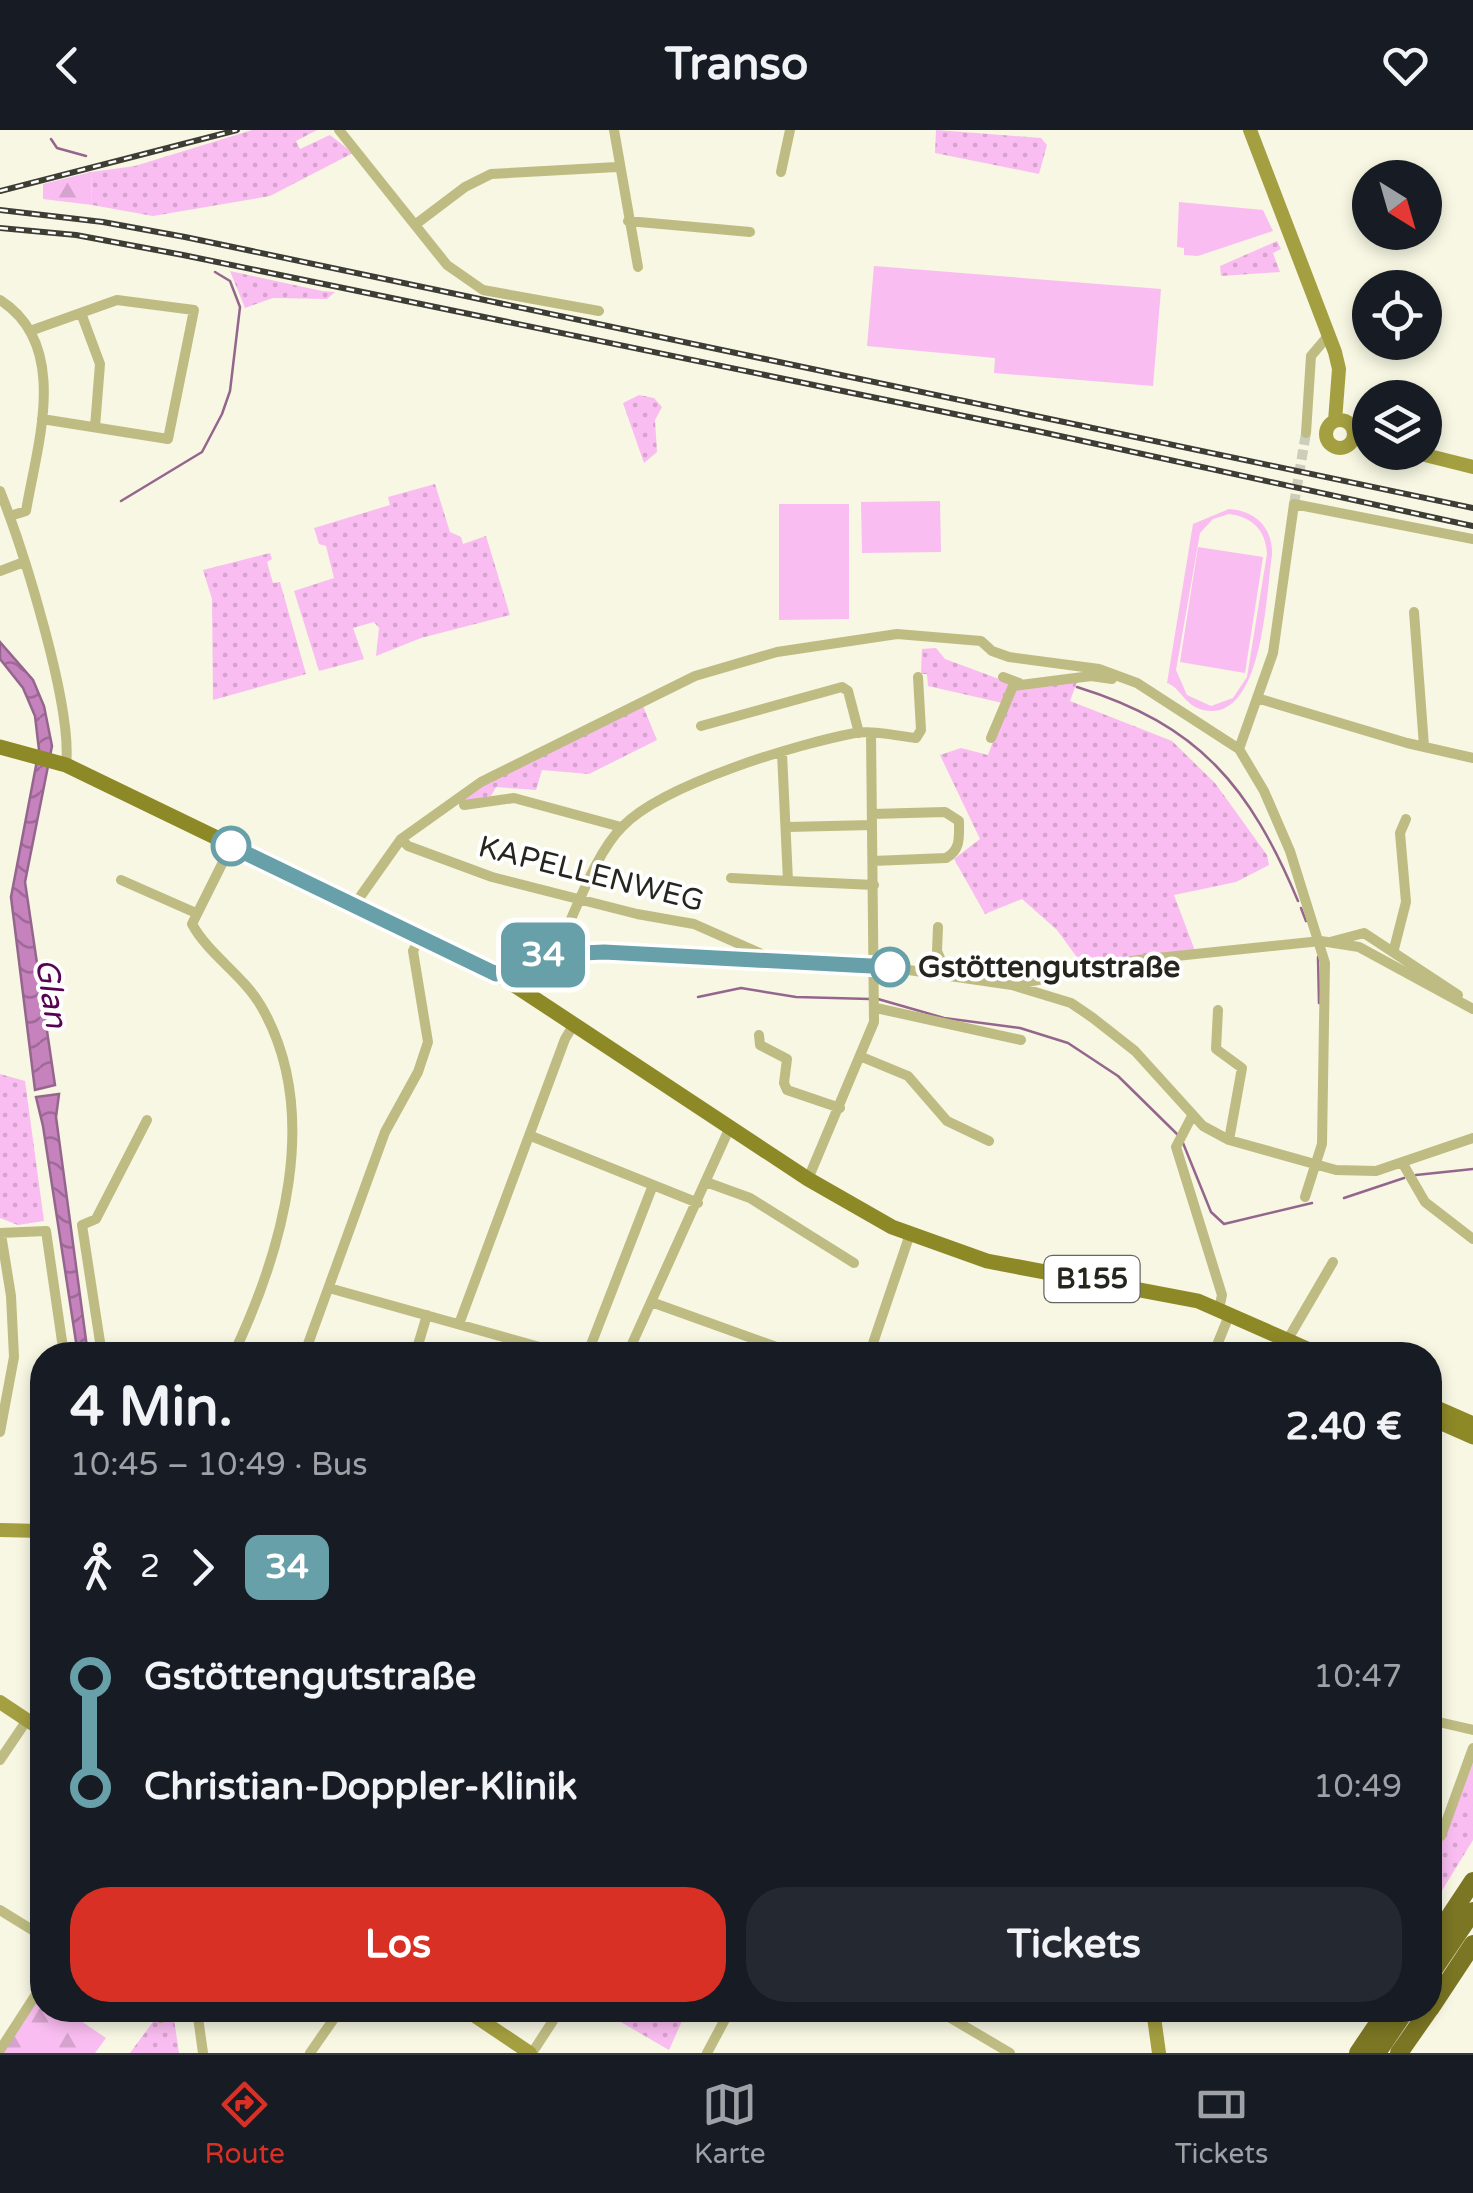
<!DOCTYPE html>
<html lang="de">
<head>
<meta charset="utf-8">
<style>
	:root { --surface:#171b24; --page:#242831; --text:#f1f3f6; --muted:#9ea1a6; --line:#363941; --accent:#d93025 }
	body { margin:0; font-family:"Varela Round",sans-serif; background:var(--page); color:var(--text); height:100vh; display:flex; flex-direction:column; font-size:38px; white-space:nowrap }
	* { box-sizing:border-box; margin:0 }
	p { font-size:32px; color:var(--muted) }
	.icon { flex:none; width:55px; height:55px; fill:none; stroke:currentColor; stroke-width:2; stroke-linecap:round; stroke-linejoin:round }
	.map { position:relative; flex:1; overflow:hidden }
	.sheet { position:absolute; left:30px; top:1212px; width:1412px; height:680px; display:flex; flex-direction:column; background:var(--surface); border-radius:40px; box-shadow:0 5px 15px #0003 }
	.sheet>* { flex:none }
	.badge { padding:0 20px; border-radius:15px; font-size:35px; line-height:65px }
	.needle { width:65px; rotate:143deg }
	.buttons { position:absolute; left:1352px; top:30px; display:grid; gap:20px }
	.buttons a { display:grid; place-items:center; width:90px; height:90px; border-radius:50%; background:var(--surface); box-shadow:0 5px 15px #0003; font-size:50px }
	.map>.badge { position:absolute; translate:-50% -50%; box-shadow:0 0 0 5px #fff }
	.legs { display:flex; align-items:center; gap:15px; height:110px; padding:0 40px; font-size:32px }
	.legs p { margin-inline-start:auto }
	.headline { display:flex; align-items:center; justify-content:space-between; height:170px; padding:0 40px }
	h1 { font-size:55px; font-weight:700; line-height:75px }
	.primary-button { display:flex; gap:20px; margin-top:auto; padding:20px 40px }
	.primary-button a { flex:1; height:115px; border-radius:40px; background:var(--accent); color:#fff; font-size:40px; font-weight:700; line-height:115px; text-align:center }
	.primary-button a+a { background:var(--page); color:var(--text) }
	ul { padding:0 40px; list-style:none }
	li { display:flex; align-items:center; gap:35px; height:110px; font-size:38px }
	li i { display:grid; place-items:center; width:15px; height:100%; margin:0 12px; background:currentColor }
	li i::after { content:''; width:25px; height:25px; margin:-12px; border:8px solid; border-radius:50%; background:var(--surface) }
	li p { margin-inline-start:auto }
	li:first-child i { background:linear-gradient(#0000 50%,currentColor 0) }
	li:last-child i { background:linear-gradient(currentColor 50%,#0000 0) }
	header { display:flex; justify-content:space-between; align-items:center; height:130px; padding:0 40px; background:var(--surface); font-size:45px; font-weight:700 }
	.dock { display:flex; justify-content:space-around; align-items:center; height:140px; border-top:2px solid var(--line); background:var(--surface); font-size:28px; color:var(--muted) }
	.dock a { display:grid; justify-items:center; gap:5px }
	.dock .current { color:var(--accent) }
	.map>svg:first-child { display:block }
</style>
</head>
<body>
<header><svg class="icon" aria-label="back" viewBox="0 0 24 24"><path d="M15 5l-7 7 7 7"/></svg>Transo<svg class="icon" aria-label="heart" viewBox="0 0 24 24"><path d="M12 20l-8-8c-3-5 5-10 8-4 3-6 11-1 8 4z"/></svg></header>
<div class="map">
<svg width="1473" height="1923" viewBox="0 0 1473 1923">
	<defs>
		<pattern id="grass-dots" width="8" height="8" patternUnits="userSpaceOnUse" patternTransform="scale(2.5)"><rect width="8" height="8" fill="#fabdf1"/><path d="M2 2h.1M6 6h.1" fill="none" stroke="#d6a2ce" stroke-width="1.8" stroke-linecap="round"/></pattern>
		<pattern id="forest-firs" width="22" height="20" patternUnits="userSpaceOnUse" patternTransform="scale(2.5)"><rect width="22" height="20" fill="#fabdf1"/><path d="M5 1l3.5 6h-7zM16 11l3.5 6h-7z" fill="#d6a2ce"/></pattern>
		<pattern id="water-waves" width="16" height="10" patternUnits="userSpaceOnUse" patternTransform="scale(2.5)"><rect width="16" height="10" fill="#c582bc"/><path d="M0 5q4-4 8 0t8 0" fill="none" stroke="#a06a98"/></pattern>
	</defs>
	<rect width="100%" height="100%" fill="#f7f7e3"/>
	<path fill="url(#grass-dots)" d="M252 0H317L296 11 300 19 330 5 353 23 270 66 153 86 92 75 91 42 135 36Z
		M936 0 1041 8 1047 15 1039 44 935 23Z
		M1277 111 1281 119 1273 123 1280 142 1221 146 1220 136Z
		M230 141 322 161 335 162 327 169 273 168 245 178Z
		M639 265 654 268 662 277 655 290 657 322 644 333 623 273Z
		M435 354 450 402 461 407 463 414 486 406 510 485 421 508 376 526 379 498 374 492 353 498 364 529 319 541 294 461 334 448 326 416 319 414 314 398 390 375 388 367Z
		M270 423 272 429 267 432 273 453 280 452 306 544 213 570 212 469 203 440Z
		M936 518 945 529 1018 556 1077 552 1070 571 1172 611 1215 653 1267 725 1269 735 1236 752 1174 765 1195 821 1084 837 1057 800 1022 769 985 784 954 729 980 709 940 625 961 618 988 625 1007 574 928 556 927 544H921L922 519Z
		M643 576 657 610 589 644 542 640 536 660 496 657 491 666 455 673 495 648Z
		M0 944 25 951 44 1091 18 1095 0 1088Z
		M1473 1633V1710L1430 1780V1789V1732L1445 1706Z
		M600 1880H687L669 1920Z
		M173 1882 179 1923H130L158 1885Z"/>
	<path fill="url(#forest-firs)" d="M91 42 92 75 43 69V54Z
		M41 1864 42 1880H65L106 1908 95 1923H2Z"/>
	<path fill="#fabdf1" fill-rule="evenodd" d="M1179 72 1263 80 1273 101 1198 126 1184 125V118L1177 117Z
		M874 136 1161 159 1153 256 994 243 995 228 867 216Z
		M940 371 941 422 862 423 861 372Z
		M779 374H849V489L779 490Z
		M1229 379C1256 381 1273 398 1272 425 1266 464 1263 594 1203 580 1185 576 1180 557 1167 553L1193 394ZM1229 384C1252 387 1266 400 1267 424L1247 547 1233 568 1211 576 1187 565 1176 540 1200 403 1213 389Z
		M1198 417 1263 427 1245 543 1180 532Z"/>
	<path fill="url(#water-waves)" stroke="#95668d" stroke-width="2.5" d="M0 512 33 550 44 576 52 616 25 752 55 955 35 960 11 767 39 620 35 586 23 558 0 529Z
		M59 964 56 987 88 1225H78L43 996 36 967Z"/>
	<g fill="none" stroke-linecap="round" stroke-linejoin="round">
		<path stroke="#95668d" stroke-width="2.5" d="M51 9 57 18 86 26
			M121 371 202 322 222 284 230 261 240 177 230 151 215 142
			M1077 557C1200 595 1250 657 1298 771
			M1301 778 1306 791
			M1318 827 1319 873
			M698 867 741 858 796 867 870 869
			M878 869 944 888 1020 898 1068 913 1118 946 1179 1006
			M1183 1013 1211 1082 1224 1094 1312 1073
			M1416 1045 1473 1039
			M1344 1068 1404 1048"/>
		<path stroke="#cdcdbc" stroke-width="10" stroke-dasharray="10 5" stroke-linecap="butt" d="M1294 374 1306 303"/>
		<path stroke="#bebc82" stroke-width="10" d="M339 0 447 135 483 160 599 181
			M614 0 638 137
			M781 42 790 0
			M628 91 750 102
			M416 94 465 57 491 44 617 37
			M0 170C71 215 37 315 26 381L10 386
			M81 183 100 234 95 297
			M30 201 117 170 194 180 168 309 42 289
			M1306 303 1311 226 1328 206
			M0 361C23 419 73 577 66 635
			M0 441 24 432
			M1414 482 1424 616
			M1003 547 1019 553
			M1260 569 1407 613 1473 628
			M701 596 842 557 848 561 859 603
			M991 608 1013 556 1091 546 1112 549
			M1239 619 1273 523 1294 374 1473 409
			M782 623 788 751 874 755
			M464 675 514 668 621 697
			M872 684 945 682 959 691C959 707 961 720 946 728L873 731
			M787 697 872 695
			M401 709 408 716 492 747 637 784 694 794 764 825
			M231 716 192 794C209 825 243 845 261 876 323 983 282 1122 233 1225
			M731 748 788 751
			M121 750 196 783
			M355 774 401 709 481 652 695 546 777 522 897 504 981 511 992 521 1009 527 1099 539 1137 553 1239 619 1264 661 1290 721 1325 833 1322 1014 1305 1067
			M938 797 937 821 947 845
			M1330 812 1364 803 1458 865
			M1394 819 1406 772 1400 703 1406 689
			M555 824C574 787 594 724 623 696 664 654 797 614 855 603 874 600 897 606 916 608L921 600 918 547
			M496 843 522 826 696 824 874 835 1012 855 1071 873 1093 888 1135 921 1203 996 1229 1010 1336 1040 1376 1041 1473 1008
			M1018 854 1138 830 1321 811 1359 817 1473 879
			M876 878 1021 910
			M1218 880 1216 919 1242 938 1229 1010
			M759 905 760 915 787 929 784 953 787 960 840 978
			M862 927 908 946 947 991 989 1011
			M1192 986 1176 1017 1222 1165 1219 1179
			M531 1006 698 1073
			M1403 1034 1425 1072 1473 1109
			M808 1049 874 892 871 603
			M706 1052 750 1068 854 1133
			M0 1103 46 1101 64 1225
			M329 1158 568 1225
			M654 1173 799 1225
			M459 1194 565 909 574 894
			M1288 1209 1333 1132
			M102 1225 82 1095 96 1089 147 990
			M304 1225 385 1002 418 942 428 912 413 821 421 805
			M415 1225 427 1185
			M587 1225 653 1055
			M627 1225 730 997
			M869 1225 910 1104
			M1213 1225 1230 1183
			M0 1302 14 1227 11 1166 1 1104
			M37 1401 42 1437
			M1430 1590 1473 1600
			M34 1595 42 1582
			M0 1630 27 1590
			M1441 1706 1473 1618
			M0 1780 42 1806
			M159 1880 161 1888
			M197 1880 203 1923
			M937 1880 1010 1923
			M0 1920 42 1855
			M310 1923 340 1880
			M532 1923 560 1880
			M707 1923 730 1880"/>
		<path stroke="#a49f40" stroke-width="14" d="M1250 0 1335 222 1339 239 1335 291
			M1326 304a14 14 0 1 1 28 0a14 14 0 1 1-28 0Z
			M1413 322 1473 337
			M0 1400 42 1401
			M0 1572 42 1600
			M466 1880 530 1923
			M1153 1880 1159 1923"/>
		<path stroke="#8e8927" stroke-width="15" d="M0 617 66 635 496 843 808 1049 892 1097 987 1131 1198 1171 1321 1225
			M1430 1275 1473 1294
			M1430 1288 1473 1307"/>
		<path stroke="#7b7623" stroke-width="18" d="M1430 1816 1473 1751
			M1430 1845 1473 1781
			M1430 1879 1473 1814
			M1358 1923 1387 1880
			M1377 1923 1406 1880
			M1399 1923 1429 1880"/>
		<defs>
			<path id="rail" d="M0 61 237 0
				M0 80 103 92 185 107 1473 378
				M0 98 76 105 183 125 1037 301 1473 396"/>
		</defs>
		<use href="#rail" stroke="#3d3d34" stroke-width="6"/>
		<use href="#rail" stroke="#fff" stroke-width="2.5" stroke-dasharray="8" stroke-linecap="butt"/>
	</g>
	<g fill="none" stroke-linecap="round" stroke-linejoin="round">
		<defs>
			<path id="line-1" d="M231 716 496 844 522 826 604 822 890 837"/>
		</defs>
		<use href="#line-1" stroke="#fff" stroke-width="22"/>
		<use href="#line-1" stroke="#68a0a9" stroke-width="15"/>
	</g>
	<g fill="#fff" stroke="#68a0a9" stroke-width="5">
		<circle cx="231" cy="716" r="18"/>
		<circle cx="890" cy="837" r="18"/>
	</g>
	<g text-anchor="middle" dominant-baseline="central" stroke-width="8" stroke-linejoin="round" paint-order="stroke">
		<rect fill="#fff" stroke="#676762" stroke-width="2.5" x="1044.5" y="1126" width="95" height="46" rx="8"/>
		<g font-size="28" font-weight="bold" fill="#26261e">
			<text x="1092" y="1149">B155</text>
		</g>
		<g font-size="30" fill="#26261e" stroke="#fff">
			<text transform="translate(591 744) rotate(14)">KAPELLENWEG</text>
		</g>
		<g font-size="30" font-weight="bold" fill="#26261e" stroke="#fff" text-anchor="start">
			<text x="918" y="837">Gstöttengutstraße</text>
		</g>
		<g font-size="32" font-style="italic" fill="#580352" stroke="#fff">
			<text transform="translate(51 863) rotate(81)">Glan</text>
		</g>
	</g>
</svg>
<div class="buttons">
<a><svg class="needle" viewBox="-14 -14 28 28"><path d="M0-13l5 13h-10z" fill="#e53935"/><path d="M0 13l5-13h-10z" fill="#9ea1a6"/></svg></a>
<a><svg class="icon" aria-label="locate" viewBox="0 0 24 24"><circle cx="12" cy="12" r="6"/><path d="M12 2v4M12 18v4M2 12h4M18 12h4"/></svg></a>
<a><svg class="icon" aria-label="layers" viewBox="0 0 24 24"><path d="M12 4l9 5-9 5-9-5zM3 14l9 5 9-5"/></svg></a>
</div>
<b class="badge" style="left:543px;top:825px;background:#68a0a9;color:#fff">34</b>
<section class="sheet">
<div class="headline"><div><h1>4 Min.</h1><p>10:45 – 10:49 · Bus</p></div><b>2.40 €</b></div>
<div class="legs"><svg class="icon" aria-label="walk" viewBox="0 0 24 24"><circle cx="13" cy="4" r="2"/><path d="M13 8l-2 6 4 7M11 14l-3 7M7 12l3-4h3l4 4"/></svg>2<svg class="icon" aria-label="forward" viewBox="0 0 24 24"><path d="M9 5l7 7-7 7"/></svg><b class="badge" style="background:#68a0a9;color:#fff">34</b></div>
<ul>
<li><i style="color:#68a0a9"></i><b>Gstöttengutstraße</b><p>10:47</p></li>
<li><i style="color:#68a0a9"></i><b>Christian-Doppler-Klinik</b><p>10:49</p></li>
</ul>
<div class="primary-button"><a>Los</a><a>Tickets</a></div>
</section>
</div>
<nav class="dock">
<a class="current"><svg class="icon" aria-label="directions" viewBox="0 0 24 24"><path d="M12 3l9 9-9 9-9-9zM9 14v-3h6M13 9l2 2-2 2"/></svg>Route</a>
<a><svg class="icon" aria-label="map" viewBox="0 0 24 24"><path d="M3 6l6-2 6 2 6-2v14l-6 2-6-2-6 2zM9 4v14M15 6v14"/></svg>Karte</a>
<a><svg class="icon" aria-label="tickets" viewBox="0 0 24 24"><path d="M3 7h18v10H3zM15 7v10"/></svg>Tickets</a>
</nav>
</body>
</html>
